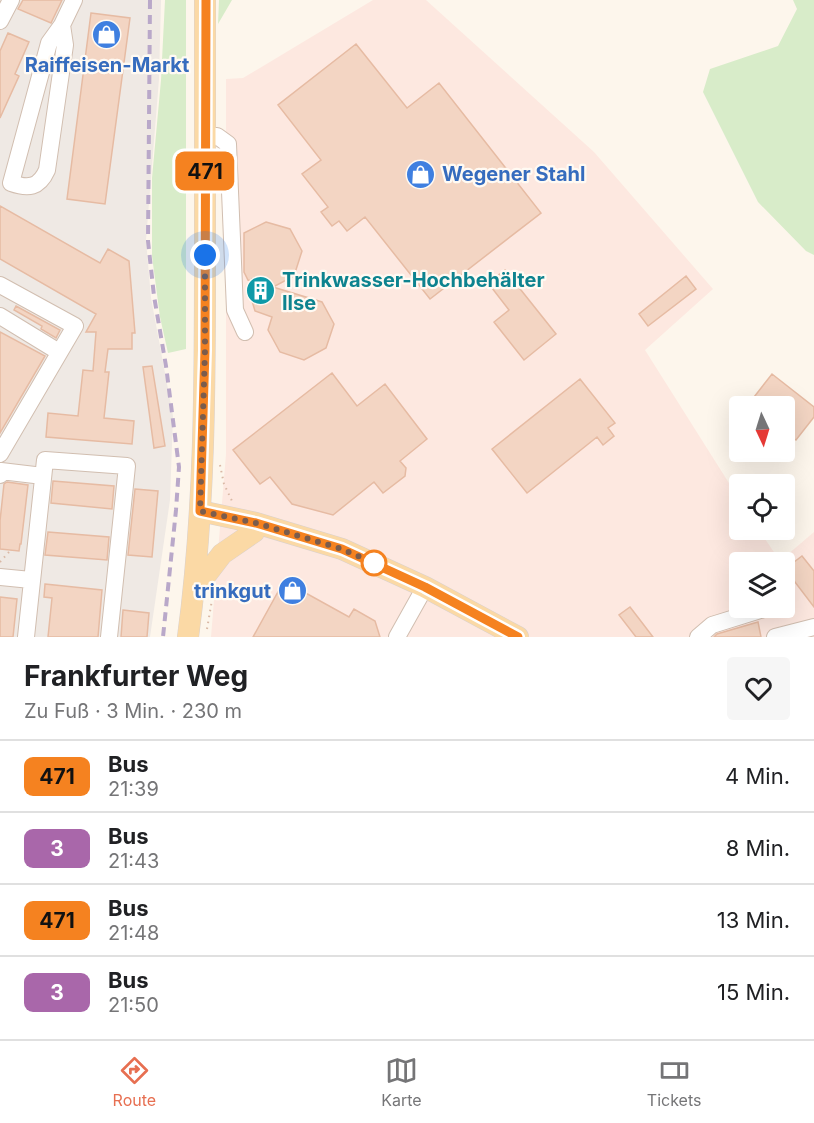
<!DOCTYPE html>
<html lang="de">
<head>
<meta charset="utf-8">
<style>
	:root { --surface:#fff; --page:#f6f6f6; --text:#202124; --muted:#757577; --line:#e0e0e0; --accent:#e76f51 }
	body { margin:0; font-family:Inter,sans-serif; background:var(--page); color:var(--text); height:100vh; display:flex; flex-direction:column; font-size:22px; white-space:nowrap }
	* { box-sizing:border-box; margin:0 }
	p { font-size:20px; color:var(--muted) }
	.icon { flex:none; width:33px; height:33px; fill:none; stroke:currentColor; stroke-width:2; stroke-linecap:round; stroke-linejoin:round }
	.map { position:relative; height:637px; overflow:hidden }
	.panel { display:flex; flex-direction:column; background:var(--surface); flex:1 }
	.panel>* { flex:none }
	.badge { padding:0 12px; border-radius:9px; font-size:21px; line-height:39px }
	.needle { width:39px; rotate:176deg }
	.fabs { position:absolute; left:729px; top:396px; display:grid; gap:12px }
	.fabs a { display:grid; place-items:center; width:66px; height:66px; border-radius:6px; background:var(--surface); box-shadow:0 6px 24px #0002; font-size:30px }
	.you { position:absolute; width:30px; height:30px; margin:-15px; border:4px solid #fff; border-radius:50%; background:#1a73e8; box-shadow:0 0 0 9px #1a73e833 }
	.map>.badge { position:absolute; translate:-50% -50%; box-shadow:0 0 0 3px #fff }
	.round { display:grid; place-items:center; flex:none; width:63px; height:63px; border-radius:6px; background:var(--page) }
	.summary { display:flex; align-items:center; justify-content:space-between; height:102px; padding:0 24px }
	h1 { font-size:28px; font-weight:700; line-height:45px }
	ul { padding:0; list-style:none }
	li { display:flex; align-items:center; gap:18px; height:72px; padding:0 24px; border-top:2px solid var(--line) }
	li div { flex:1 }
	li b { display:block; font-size:22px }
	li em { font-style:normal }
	li .badge { min-width:66px; font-weight:700; text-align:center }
	.menu { display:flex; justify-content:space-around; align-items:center; height:84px; border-top:2px solid var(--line); background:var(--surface); font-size:16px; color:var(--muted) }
	.menu a { display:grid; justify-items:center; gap:3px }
	.menu .selected { color:var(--accent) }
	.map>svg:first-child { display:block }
</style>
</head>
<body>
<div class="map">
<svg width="814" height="637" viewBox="0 0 814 637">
	<rect width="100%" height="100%" fill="#fdf6ec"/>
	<path fill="#fde8e0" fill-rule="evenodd" d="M373 0H426L594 152 713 289 645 350 739 499 740 530H759L780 561 814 532V637H211L226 454V79L243 78ZM740 562H784V608H740Z"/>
	<path fill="#efe9e4" d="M0 0H161L159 79 146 240 151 298 173 416 170 500 150 637H0Z"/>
	<path fill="#d8ecc9" d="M165 0H186V349L168 353 160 317 152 256V178L161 80Z
		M219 0H232L218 24Z
		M793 0H814V255L806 251 758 202 703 92 710 69 778 46 797 9Z"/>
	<path fill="#f3d5c3" stroke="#e6bba3" stroke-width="1.5" d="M23 0H62L51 23 18 9Z
		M91 13 130 18 105 204 67 199Z
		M8 33 29 42 15 74 19 76 0 118V51Z
		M356 44 407 108 439 83 541 213 430 299 365 217 347 231 339 221 332 226 321 212 328 207 302 174 321 160 278 105Z
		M0 206 100 263 108 249 129 261 135 333H132V349H108L105 372H109L104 418 134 421 132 444 46 437 48 413 78 416 83 370 93 371 96 332H86L96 314 0 259Z
		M266 222 290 229 302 251 294 276 273 287 322 302 334 324 326 348 304 360 280 352 268 330 272 317 255 311 252 301 258 283 248 280 244 272V233Z
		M505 270 556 334 524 360 494 322 509 310 488 283Z
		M686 276 696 289 648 326 639 314Z
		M16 306 60 330 56 338 41 329 42 326 14 310Z
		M0 332 45 356 0 433Z
		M152 366 165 446 154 448 143 367Z
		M332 373 357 406 385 384 427 439 400 461 406 468 405 476 383 493 374 482 333 515 292 504 270 477 260 484 233 450Z
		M772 374 814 407V417L796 440 784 431V406H747Z
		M580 379 615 423 608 428 614 436 603 445 597 437 527 493 492 449Z
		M53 481 114 486 112 509 51 503Z
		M7 482 28 485 21 544H20L19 551 0 549V521L4 484Z
		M135 489 158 491 152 557 128 555Z
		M48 532 109 537 107 560 45 555Z
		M802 556 814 571V607L785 569Z
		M284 581 349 617 354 609 375 621 380 637H253Z
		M45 584 102 590 98 637H48L52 598 44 597Z
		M0 597 17 599 13 637H0Z
		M630 607 640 620 653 637H636L619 615Z
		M123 610 149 613 147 637H121Z
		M758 622 761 637H714L717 634Z"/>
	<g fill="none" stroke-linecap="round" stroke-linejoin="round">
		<defs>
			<path id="minor" d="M0 21 11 0
				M62 25 65 45 47 170C39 188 28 189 11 183L49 43 62 25 74 0
				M205 136H217L228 144 235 310 245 332
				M0 285 75 326 0 454
				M0 316 59 352
				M0 475 1 471 43 476
				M0 577 31 580
				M26 637 45 460 127 466 109 637
				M397 637 425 587
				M698 637 712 625 767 608
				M775 637 814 627"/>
			<path id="major" d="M200 511 256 523 342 549 425 587 518 637
				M196 588 222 554 254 532
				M188 637C205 510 205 383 205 255 205 170 205 85 205 0"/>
		</defs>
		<use href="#minor" stroke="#d1beb0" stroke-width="18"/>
		<use href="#major" stroke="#dad1cd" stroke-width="22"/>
		<path stroke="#d9b8a5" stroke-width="2" stroke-dasharray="1.5 4.5" stroke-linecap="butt" d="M220 465 224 484 232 501
			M0 562 9 552
			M207 629 213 594"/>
		<use href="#minor" stroke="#fff" stroke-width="16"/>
		<use href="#major" stroke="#fbd9a5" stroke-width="21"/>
		<path stroke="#b9a8c9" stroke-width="4" stroke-dasharray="9 6" stroke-linecap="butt" d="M150 0 148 241 154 296 166 366 179 467 176 510 163 637"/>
	</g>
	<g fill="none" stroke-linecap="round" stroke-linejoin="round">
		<defs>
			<path id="line" d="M206 0 205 350 200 511 256 523 342 549 425 587 518 637"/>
		</defs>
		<use href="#line" stroke="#fff" stroke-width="14"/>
		<use href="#line" stroke="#f58220" stroke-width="9"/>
		<path stroke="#7a5c4d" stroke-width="6" stroke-dasharray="0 10.8" d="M205 255V350L200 511 256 523 342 549 374 563"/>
	</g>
	<defs>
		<symbol id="shop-disc" viewBox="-11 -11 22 22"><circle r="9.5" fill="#3f7fe0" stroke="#fffaf3"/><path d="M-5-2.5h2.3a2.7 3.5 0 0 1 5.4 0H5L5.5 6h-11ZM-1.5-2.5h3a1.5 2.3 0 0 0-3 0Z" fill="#fff"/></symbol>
		<symbol id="building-disc" viewBox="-11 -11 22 22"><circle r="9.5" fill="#0f9aa8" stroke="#fffaf3"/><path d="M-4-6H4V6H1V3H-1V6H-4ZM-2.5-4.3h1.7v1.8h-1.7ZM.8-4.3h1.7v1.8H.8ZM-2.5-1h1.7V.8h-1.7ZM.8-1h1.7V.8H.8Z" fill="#fff"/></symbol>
	</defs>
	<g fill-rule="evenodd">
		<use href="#shop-disc" x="90" y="18" width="33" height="33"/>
		<use href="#shop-disc" x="404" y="158" width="33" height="33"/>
		<use href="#building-disc" x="244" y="274" width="33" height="33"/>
		<use href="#shop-disc" x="276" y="574" width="33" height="33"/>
	</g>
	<circle fill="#fff" stroke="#f58220" stroke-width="3" cx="374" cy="563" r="12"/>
	<g text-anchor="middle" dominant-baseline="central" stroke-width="4.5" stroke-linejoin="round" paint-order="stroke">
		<g font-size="20" font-weight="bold" fill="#366cbe" stroke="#fffaf3">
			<text x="107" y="65">Raiffeisen-Markt</text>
			<text x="442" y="174" text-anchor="start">Wegener Stahl</text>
			<text x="271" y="591" text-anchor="end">trinkgut</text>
		</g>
		<g font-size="20" font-weight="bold" fill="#0d838f" stroke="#fffaf3" text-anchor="start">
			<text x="282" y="280">Trinkwasser-Hochbehälter<tspan x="282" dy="23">Ilse</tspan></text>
		</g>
	</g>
</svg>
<div class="fabs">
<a><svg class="needle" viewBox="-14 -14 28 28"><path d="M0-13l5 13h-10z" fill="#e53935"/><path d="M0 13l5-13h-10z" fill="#757577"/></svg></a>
<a><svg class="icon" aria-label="locate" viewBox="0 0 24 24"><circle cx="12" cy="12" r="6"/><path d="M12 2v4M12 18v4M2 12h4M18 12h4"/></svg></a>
<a><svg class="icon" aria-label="layers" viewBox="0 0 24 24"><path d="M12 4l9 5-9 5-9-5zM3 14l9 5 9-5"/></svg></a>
</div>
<div class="you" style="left:205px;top:255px"></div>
<b class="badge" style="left:205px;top:171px;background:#f58220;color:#111">471</b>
</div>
<section class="panel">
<div class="summary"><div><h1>Frankfurter Weg</h1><p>Zu Fuß · 3 Min. · 230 m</p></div><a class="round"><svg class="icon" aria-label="heart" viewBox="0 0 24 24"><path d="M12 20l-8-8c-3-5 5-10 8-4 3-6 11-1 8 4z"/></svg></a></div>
<ul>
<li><span class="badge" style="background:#f58220;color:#111">471</span><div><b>Bus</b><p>21:39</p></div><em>4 Min.</em></li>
<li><span class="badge" style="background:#a967aa;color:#fff">3</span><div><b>Bus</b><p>21:43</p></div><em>8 Min.</em></li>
<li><span class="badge" style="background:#f58220;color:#111">471</span><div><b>Bus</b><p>21:48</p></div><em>13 Min.</em></li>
<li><span class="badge" style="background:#a967aa;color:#fff">3</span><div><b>Bus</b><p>21:50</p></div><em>15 Min.</em></li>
</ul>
</section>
<nav class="menu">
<a class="selected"><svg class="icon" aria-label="directions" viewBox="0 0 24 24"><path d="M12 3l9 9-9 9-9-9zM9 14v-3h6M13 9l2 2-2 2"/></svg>Route</a>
<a><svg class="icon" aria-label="map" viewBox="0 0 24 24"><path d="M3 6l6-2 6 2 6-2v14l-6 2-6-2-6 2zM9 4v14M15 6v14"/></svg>Karte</a>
<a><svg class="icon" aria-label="tickets" viewBox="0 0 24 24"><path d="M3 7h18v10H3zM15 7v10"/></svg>Tickets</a>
</nav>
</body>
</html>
